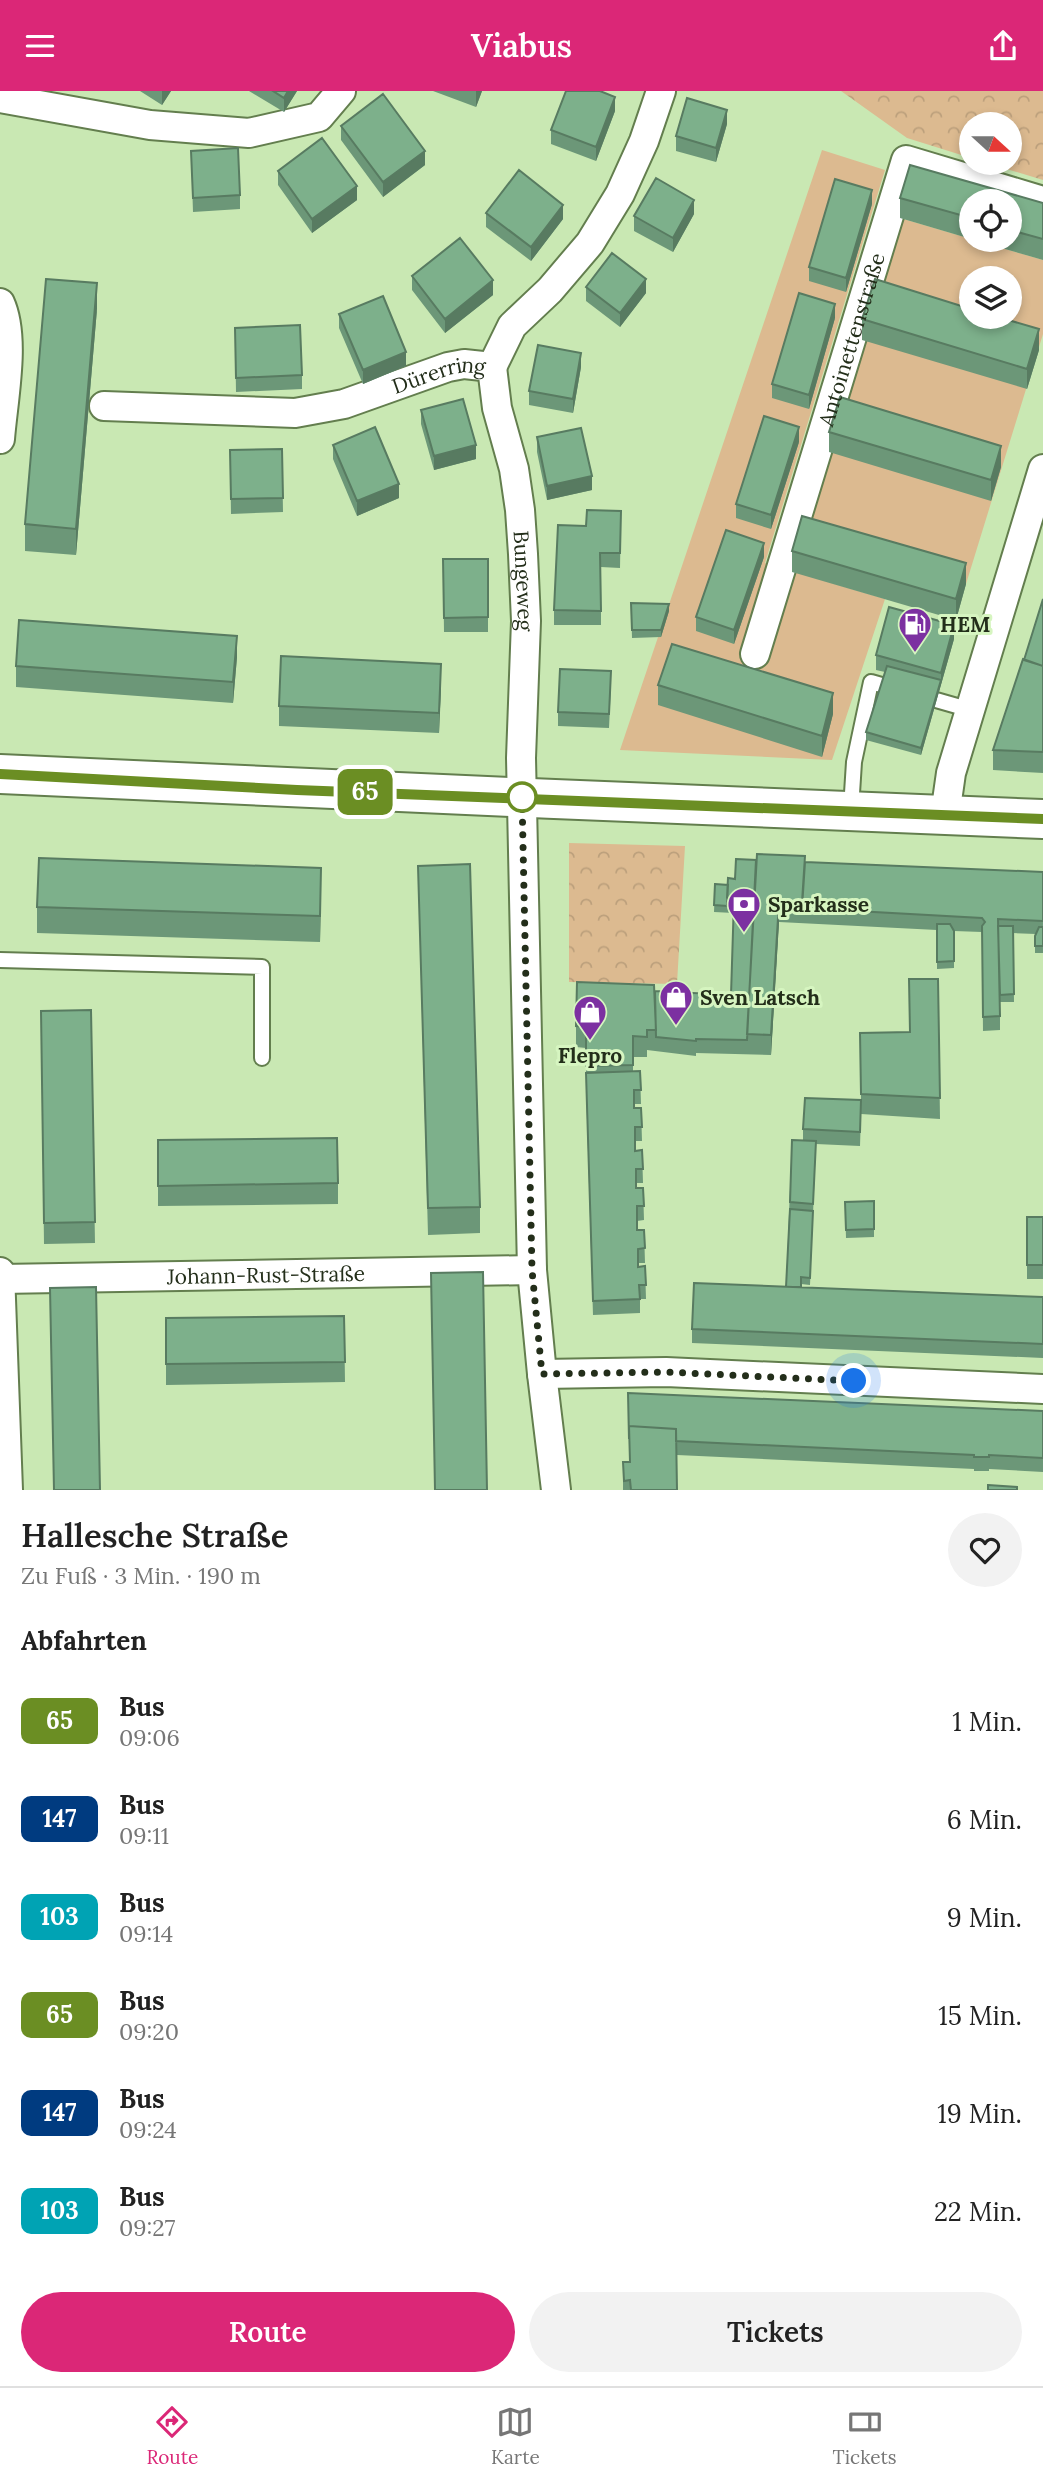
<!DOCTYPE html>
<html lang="de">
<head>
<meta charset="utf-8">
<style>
	:root { --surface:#fff; --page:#f2f2f2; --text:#222; --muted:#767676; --line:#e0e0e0; --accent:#db2777 }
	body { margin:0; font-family:Lora,serif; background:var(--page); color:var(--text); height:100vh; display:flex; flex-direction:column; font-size:26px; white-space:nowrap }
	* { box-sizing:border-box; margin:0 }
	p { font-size:23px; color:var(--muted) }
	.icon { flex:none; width:38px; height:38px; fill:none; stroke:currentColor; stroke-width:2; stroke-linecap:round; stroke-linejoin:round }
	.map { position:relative; height:1399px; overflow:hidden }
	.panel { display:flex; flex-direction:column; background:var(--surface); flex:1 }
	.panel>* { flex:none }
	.badge { padding:0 14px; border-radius:10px; font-size:24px; line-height:46px }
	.needle { width:46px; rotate:111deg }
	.tools { position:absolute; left:959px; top:21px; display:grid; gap:14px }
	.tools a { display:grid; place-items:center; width:63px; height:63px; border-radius:50%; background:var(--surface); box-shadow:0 4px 10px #0003; font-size:35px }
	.you { position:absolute; width:35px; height:35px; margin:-18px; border:5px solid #fff; border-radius:50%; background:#1a73e8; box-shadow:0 0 0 10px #1a73e833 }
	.map>.badge { position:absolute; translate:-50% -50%; box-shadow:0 0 0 4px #fff }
	h2 { padding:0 21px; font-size:26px; line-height:63px }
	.round { display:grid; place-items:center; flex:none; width:74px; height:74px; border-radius:37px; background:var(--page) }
	.headline { display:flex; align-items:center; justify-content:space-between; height:119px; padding:0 21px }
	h1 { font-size:33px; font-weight:600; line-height:52px }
	.primary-button { display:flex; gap:14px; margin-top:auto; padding:14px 21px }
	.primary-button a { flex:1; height:80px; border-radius:42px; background:var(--accent); color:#fff; font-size:28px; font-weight:600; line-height:80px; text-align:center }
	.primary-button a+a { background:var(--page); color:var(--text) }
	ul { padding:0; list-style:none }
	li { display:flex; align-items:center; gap:21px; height:98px; padding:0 21px }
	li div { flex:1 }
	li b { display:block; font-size:26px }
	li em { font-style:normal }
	li .badge { min-width:77px; font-weight:700; text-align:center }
	header { display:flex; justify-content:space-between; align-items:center; height:91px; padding:0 21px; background:var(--accent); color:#fff; font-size:32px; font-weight:600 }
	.tab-bar { display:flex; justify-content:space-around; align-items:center; height:98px; border-top:2px solid var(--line); background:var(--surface); font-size:19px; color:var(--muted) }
	.tab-bar a { display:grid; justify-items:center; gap:4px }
	.tab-bar .on { color:var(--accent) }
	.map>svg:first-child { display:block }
</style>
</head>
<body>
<header><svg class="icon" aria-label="menu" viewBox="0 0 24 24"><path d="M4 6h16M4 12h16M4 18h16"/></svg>Viabus<svg class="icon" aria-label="share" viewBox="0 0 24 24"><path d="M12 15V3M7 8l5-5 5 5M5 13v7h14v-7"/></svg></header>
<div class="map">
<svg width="1043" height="1399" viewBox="0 0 1043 1399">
	<defs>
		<pattern id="park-crowns" width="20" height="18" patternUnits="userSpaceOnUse" patternTransform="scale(1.75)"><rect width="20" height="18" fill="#dcba90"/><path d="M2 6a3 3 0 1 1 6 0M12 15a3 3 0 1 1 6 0" fill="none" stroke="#bca07c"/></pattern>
	</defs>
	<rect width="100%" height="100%" fill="#c9e8b3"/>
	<path fill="url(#park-crowns)" d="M841 0H1043V89L987 72H1010V33H971V67L907 47Z
		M569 752 685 755 677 893 569 891Z"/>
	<path fill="#dcba90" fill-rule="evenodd" d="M822 59 885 79 765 472 885 508 832 669 620 659Z
		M900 127 1043 169V243L966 493 802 445ZM971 187H1010V226H971Z"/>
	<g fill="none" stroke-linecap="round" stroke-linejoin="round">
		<defs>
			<path id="service" d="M922 605 971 619
				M851 718 854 671 871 591 899 599
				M0 869 262 876V967"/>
			<g id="minor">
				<path d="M0 7 150 34 249 42 319 26 341 0"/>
				<path d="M0 212C16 247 3 309 0 348"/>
				<path id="s1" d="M492 276 497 317 514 378 520 419 523 463 526 530 521 667 532 1179 542 1283 556 1399"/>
				<path d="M492 276 512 235 550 199 590 152 620 103 644 50 661 0"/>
				<path id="s2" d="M104 315 295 322 344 313 448 276 464 273 492 276"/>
				<path id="s3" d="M755 563 906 69 1043 110"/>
				<path d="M945 724 951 682 1043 378"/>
				<path d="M0 1181 8 1399"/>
				<path id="s4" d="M0 1188 532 1179"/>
				<path d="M542 1283 666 1281 1043 1298"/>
			</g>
			<path id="secondary" d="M0 683C348 701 695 713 1043 728"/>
		</defs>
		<use href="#service" stroke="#637e4e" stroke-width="18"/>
		<use href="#minor" stroke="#637e4e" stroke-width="32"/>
		<use href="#secondary" stroke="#637e4e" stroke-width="42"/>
		<use href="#service" stroke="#fff" stroke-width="14"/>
		<use href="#minor" stroke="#fff" stroke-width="28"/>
		<use href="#secondary" stroke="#fff" stroke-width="38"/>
	</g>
	<path fill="#6c9778" d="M140 0H171L162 14Z
		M249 0H297L284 21Z
		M433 0H482L476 16Z
		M615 20 596 70 551 53V39Z
		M727 33 716 71 676 60V45Z
		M341 35 425 74 383 106 341 49Z
		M191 60 240 104V118L193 121Z
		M910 74 1043 112V169L974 149H1010V110H971V148L900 127V107Z
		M278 80 357 109 312 142 278 94Z
		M872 113 846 201 809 190V176Z
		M486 122 563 128 531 170 486 136Z
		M694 123 673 161 634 140V125Z
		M412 185 493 204 445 242 412 199Z
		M586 196 646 202 620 236 586 210Z
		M97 218 76 464 25 460V433Z
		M339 223 406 275 363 293 339 237Z
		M835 227 809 318 772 307V293Z
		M862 228 1039 259 1027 298 862 249Z
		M235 237 302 284V298L236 301Z
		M581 276 573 322 529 314V300Z
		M421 319 476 368 434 379 421 333Z
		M829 341 1001 376 991 410 829 361Z
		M537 346 592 399 547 409 537 361Z
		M799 351 771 438 736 427V413Z
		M333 354 399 407 357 425 333 368Z
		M282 358 283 421 231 423 230 359Z
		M621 420 620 477 601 476V534H554V519L586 435Z
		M792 460 966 493 956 529 792 481Z
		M764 466 734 553 696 540V526Z
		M443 468H488V541H444Z
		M1043 508V682L993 679V659L1024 569Z
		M631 512 669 520 661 546 632 547Z
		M954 548 921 664 866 649V641L885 581 876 579V564Z
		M237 566 233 612 16 596V575Z
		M441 593 439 642 279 635V615Z
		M611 594 609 637 558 635V621Z
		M658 594 833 623 822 666 658 614Z
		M805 771 1043 781V862H1035V845L1036 843 1013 842 1014 911H1000V939L983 940 982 841 954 840V877L937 878V839L779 831 771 964 696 962V965L647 959V966H633V981L640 980 641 1013H634V1017H641L642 1050H635V1060L642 1059 643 1092H636V1097H643L644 1129 637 1130V1139H644L645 1172H638V1176L645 1175 646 1208H640V1222L593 1224 586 996V957L576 956V935L655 900 731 904 734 822 714 821 715 793 728 794 735 788Z
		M418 775 480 1116V1142L428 1144Z
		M321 803 320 851 37 842V816Z
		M938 888 940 1028 861 1023 860 1055 816 1053 810 1194 801 1193V1196L1043 1206V1267L692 1252V1238L786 1196 792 1049H803V1038L861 1009 860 942 910 941Z
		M91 919 95 1152 44 1153 41 920Z
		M158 1049 338 1092V1113L158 1115Z
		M845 1111 874 1138V1146L846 1147Z
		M1027 1126H1043V1188H1027Z
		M344 1225 345 1291 166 1294V1227Z
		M628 1302 1043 1320V1381L989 1378V1380H974V1378L677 1364V1399H623V1371H630Z"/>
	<path fill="#587b61" d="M162 0H171L162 14Z
		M288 0H297L284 21V7Z
		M476 0H482L476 16Z
		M615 6V20L596 70V56Z
		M727 19V33L716 71V57Z
		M425 60V74L383 106V91Z
		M357 95V109L312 142V128Z
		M872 99V113L846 201V187Z
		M694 109V123L673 161V147Z
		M563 114V128L531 170V156Z
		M646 188V202L620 236V222Z
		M493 189V204L445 242V228Z
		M97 192V218L76 464V438Z
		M835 213V227L809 318V304Z
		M1039 238V259L1027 298V278Z
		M406 261V275L363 293V279Z
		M581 262V276L573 322V308Z
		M799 336V351L771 438V424Z
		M476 354V368L434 379V365Z
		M1001 355V376L991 410V389Z
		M592 385V399L547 409V395Z
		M399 393V407L357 425V410Z
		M764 452V466L734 553V539Z
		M966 472V493L956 529V508Z
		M669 513V520L661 546V539Z
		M954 534V548L921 664V657L941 589V582Z
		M237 545V566L233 612V591Z
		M441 573V593L439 642V622Z
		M833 602V623L822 666V645Z
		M321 777V803L320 851V825Z
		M779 810V831L771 964V944Z"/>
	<path fill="#7db08b" stroke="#587b61" stroke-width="2" d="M273 0H288L284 7Z
		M566 0H600L615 6 596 56 551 39Z
		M383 3 425 60 383 91 341 35Z
		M687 7 727 19 716 57 676 45Z
		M322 47 357 95 312 128 278 80Z
		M238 57 240 104 193 107 191 60Z
		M910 74 1043 112V148L1010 139V110H971V127L900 107Z
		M519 79 563 114 531 156 486 122Z
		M656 87 694 109 673 147 634 125Z
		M835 88 872 99 846 187 809 176Z
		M460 147 493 189 445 228 412 185Z
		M612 162 646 188 620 222 586 196Z
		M46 188 97 192 76 438 25 433Z
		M875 188 971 218V226H998L1039 238 1027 278 862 228Z
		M799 202 835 213 809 304 772 293Z
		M383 205 406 261 363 279 339 223Z
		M300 234 302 284 236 287 235 237Z
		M538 254 581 262 573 308 529 300Z
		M840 306 1001 355 991 389 829 341Z
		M463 308 476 354 434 365 421 319Z
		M764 325 799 336 771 424 736 413Z
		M375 336 399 393 357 410 333 354Z
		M581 337 592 385 547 395 537 346Z
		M282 358 283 407 231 408 230 359Z
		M587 419 621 420 620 462H600L601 520 554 519 558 434 586 435Z
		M802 425 966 472 956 508 792 460Z
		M726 439 764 452 734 539 696 526Z
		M443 468H488V526L444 527Z
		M1043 508V575L1024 569Z
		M631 512 669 513 661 539H632Z
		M889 516 954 534 941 582 876 564Z
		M19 529 237 545 233 591 16 575Z
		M672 553 833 602 822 645 658 594Z
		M281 565 441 573 439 622 279 615Z
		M1023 568 1043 575V661L993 659Z
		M887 575 941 589 921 657 866 641Z
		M560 578 611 580 609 623 558 621Z
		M757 763 805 765 802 811 779 810 771 944 747 943Z
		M39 767 321 777 320 825 37 816Z
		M736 768 756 769 747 949 696 948V950L656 946 655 900 731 904 734 808 727 807 728 787 735 788Z
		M805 771 1043 781V830L998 828 1000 925 983 926 982 835 985 831 982 827 802 817Z
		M470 773 480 1116 428 1117 418 775Z
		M715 793 728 794 727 815 714 814Z
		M937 833H950L954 840V870L937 871Z
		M998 835H1013L1014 903 1000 904Z
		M1039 836H1043V855H1035V845Z
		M909 888H938L940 1007 861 1003 860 942 910 941Z
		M577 891 654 894 656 939H647V946L633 945V974L586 975V936L576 935Z
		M91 919 95 1131 44 1132 41 920Z
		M640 980 641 999H634V1017H641L642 1036H635V1060L642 1059 643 1078H636V1097H643L644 1115H637V1139H644L645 1157 638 1158V1176L645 1175 646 1194H639L640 1208 593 1210 586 982Z
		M805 1007 861 1009 860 1041 803 1038Z
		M337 1047 338 1092 158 1095V1049Z
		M792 1049 816 1050 813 1113 790 1111Z
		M874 1110V1138L846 1139 845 1111Z
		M790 1118 813 1120 810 1187 801 1186V1196H786Z
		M1027 1126H1043V1174H1027Z
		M483 1181 487 1399H435L431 1182Z
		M694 1192 1043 1206V1253L692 1238Z
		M96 1196 100 1399H54L50 1197Z
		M344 1225 345 1271 166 1273V1227Z
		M628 1302 1043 1320V1367L989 1364V1366H974V1364L676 1350V1338L629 1335V1348Z
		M629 1335 676 1338 677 1399H631L630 1389 624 1390 623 1371H630Z
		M988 1394 1017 1396V1399H988Z"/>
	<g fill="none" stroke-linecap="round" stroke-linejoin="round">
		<defs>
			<path id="line" d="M0 683 297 699 1043 728"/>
		</defs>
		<use href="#line" stroke="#fff" stroke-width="16"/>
		<use href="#line" stroke="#6b8e23" stroke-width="10"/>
		<path stroke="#232e1a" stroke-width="7" stroke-dasharray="0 12.6" d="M522 706 532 1179 542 1283 666 1281 854 1290"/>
	</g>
	<defs>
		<symbol id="fuel-pin" viewBox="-11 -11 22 30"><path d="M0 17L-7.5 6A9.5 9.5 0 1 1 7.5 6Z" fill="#7c30a1" stroke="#d6f5c0"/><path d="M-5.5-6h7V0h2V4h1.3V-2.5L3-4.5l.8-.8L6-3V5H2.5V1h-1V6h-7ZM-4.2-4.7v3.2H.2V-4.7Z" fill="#fff"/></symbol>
		<symbol id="bank-pin" viewBox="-11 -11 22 30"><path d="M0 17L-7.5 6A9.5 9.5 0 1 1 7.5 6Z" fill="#7c30a1" stroke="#d6f5c0"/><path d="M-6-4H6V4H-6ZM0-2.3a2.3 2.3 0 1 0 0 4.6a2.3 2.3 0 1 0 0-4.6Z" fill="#fff"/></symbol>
		<symbol id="shop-pin" viewBox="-11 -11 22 30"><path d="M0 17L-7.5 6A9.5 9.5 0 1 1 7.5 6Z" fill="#7c30a1" stroke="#d6f5c0"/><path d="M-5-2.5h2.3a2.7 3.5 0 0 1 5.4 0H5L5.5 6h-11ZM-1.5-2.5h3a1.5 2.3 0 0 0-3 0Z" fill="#fff"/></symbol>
	</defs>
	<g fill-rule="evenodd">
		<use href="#fuel-pin" x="896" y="514" width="38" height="52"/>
		<use href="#bank-pin" x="725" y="794" width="38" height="52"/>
		<use href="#shop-pin" x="657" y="887" width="38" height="52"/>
		<use href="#shop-pin" x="571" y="902" width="38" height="52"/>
	</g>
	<circle fill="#fff" stroke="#6b8e23" stroke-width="3.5" cx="522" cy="706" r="14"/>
	<g text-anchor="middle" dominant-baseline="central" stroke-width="6" stroke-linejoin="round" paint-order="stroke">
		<g font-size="21" fill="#232e1a" stroke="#d6f5c0">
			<text stroke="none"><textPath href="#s3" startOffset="329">Antoinettenstraße</textPath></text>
			<text stroke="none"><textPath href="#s2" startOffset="341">Dürerring</textPath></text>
			<text stroke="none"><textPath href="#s1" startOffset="217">Bungeweg</textPath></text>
			<text stroke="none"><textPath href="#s4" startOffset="266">Johann-Rust-Straße</textPath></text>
		</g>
		<g font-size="21" font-weight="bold" fill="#232e1a" stroke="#d6f5c0" text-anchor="start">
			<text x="940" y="533">HEM</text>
			<text x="768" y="813">Sparkasse</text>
			<text x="700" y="906">Sven Latsch</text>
			<text x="590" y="964" text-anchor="middle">Flepro</text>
		</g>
	</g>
</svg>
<div class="tools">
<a><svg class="needle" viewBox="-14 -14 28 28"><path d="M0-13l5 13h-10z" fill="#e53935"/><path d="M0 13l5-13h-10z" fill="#767676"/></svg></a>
<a><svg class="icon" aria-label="locate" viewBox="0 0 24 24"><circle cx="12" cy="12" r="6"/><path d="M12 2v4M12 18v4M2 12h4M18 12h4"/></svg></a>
<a><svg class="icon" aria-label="layers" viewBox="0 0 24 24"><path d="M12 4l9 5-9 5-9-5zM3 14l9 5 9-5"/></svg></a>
</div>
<div class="you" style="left:854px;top:1290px"></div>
<b class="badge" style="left:365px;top:701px;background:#6b8e23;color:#fff">65</b>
</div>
<section class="panel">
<div class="headline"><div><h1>Hallesche Straße</h1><p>Zu Fuß · 3 Min. · 190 m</p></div><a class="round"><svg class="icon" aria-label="heart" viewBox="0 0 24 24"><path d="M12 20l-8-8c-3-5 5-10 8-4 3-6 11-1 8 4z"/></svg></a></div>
<h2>Abfahrten</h2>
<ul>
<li><span class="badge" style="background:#6b8e23;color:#fff">65</span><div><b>Bus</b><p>09:06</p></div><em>1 Min.</em></li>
<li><span class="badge" style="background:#003b80;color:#fff">147</span><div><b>Bus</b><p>09:11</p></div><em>6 Min.</em></li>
<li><span class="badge" style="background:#00a3b4;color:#fff">103</span><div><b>Bus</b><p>09:14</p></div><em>9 Min.</em></li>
<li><span class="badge" style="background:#6b8e23;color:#fff">65</span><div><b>Bus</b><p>09:20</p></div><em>15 Min.</em></li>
<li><span class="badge" style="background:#003b80;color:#fff">147</span><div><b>Bus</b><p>09:24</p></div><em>19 Min.</em></li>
<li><span class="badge" style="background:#00a3b4;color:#fff">103</span><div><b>Bus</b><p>09:27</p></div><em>22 Min.</em></li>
</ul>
<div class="primary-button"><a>Route</a><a>Tickets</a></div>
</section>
<nav class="tab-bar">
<a class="on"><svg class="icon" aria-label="directions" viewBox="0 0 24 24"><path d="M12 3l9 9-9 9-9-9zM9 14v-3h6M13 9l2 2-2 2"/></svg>Route</a>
<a><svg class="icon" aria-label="map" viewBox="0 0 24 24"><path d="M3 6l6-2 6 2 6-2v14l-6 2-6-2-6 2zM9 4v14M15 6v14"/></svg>Karte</a>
<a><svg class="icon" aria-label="tickets" viewBox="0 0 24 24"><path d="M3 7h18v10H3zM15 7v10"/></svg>Tickets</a>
</nav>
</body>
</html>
